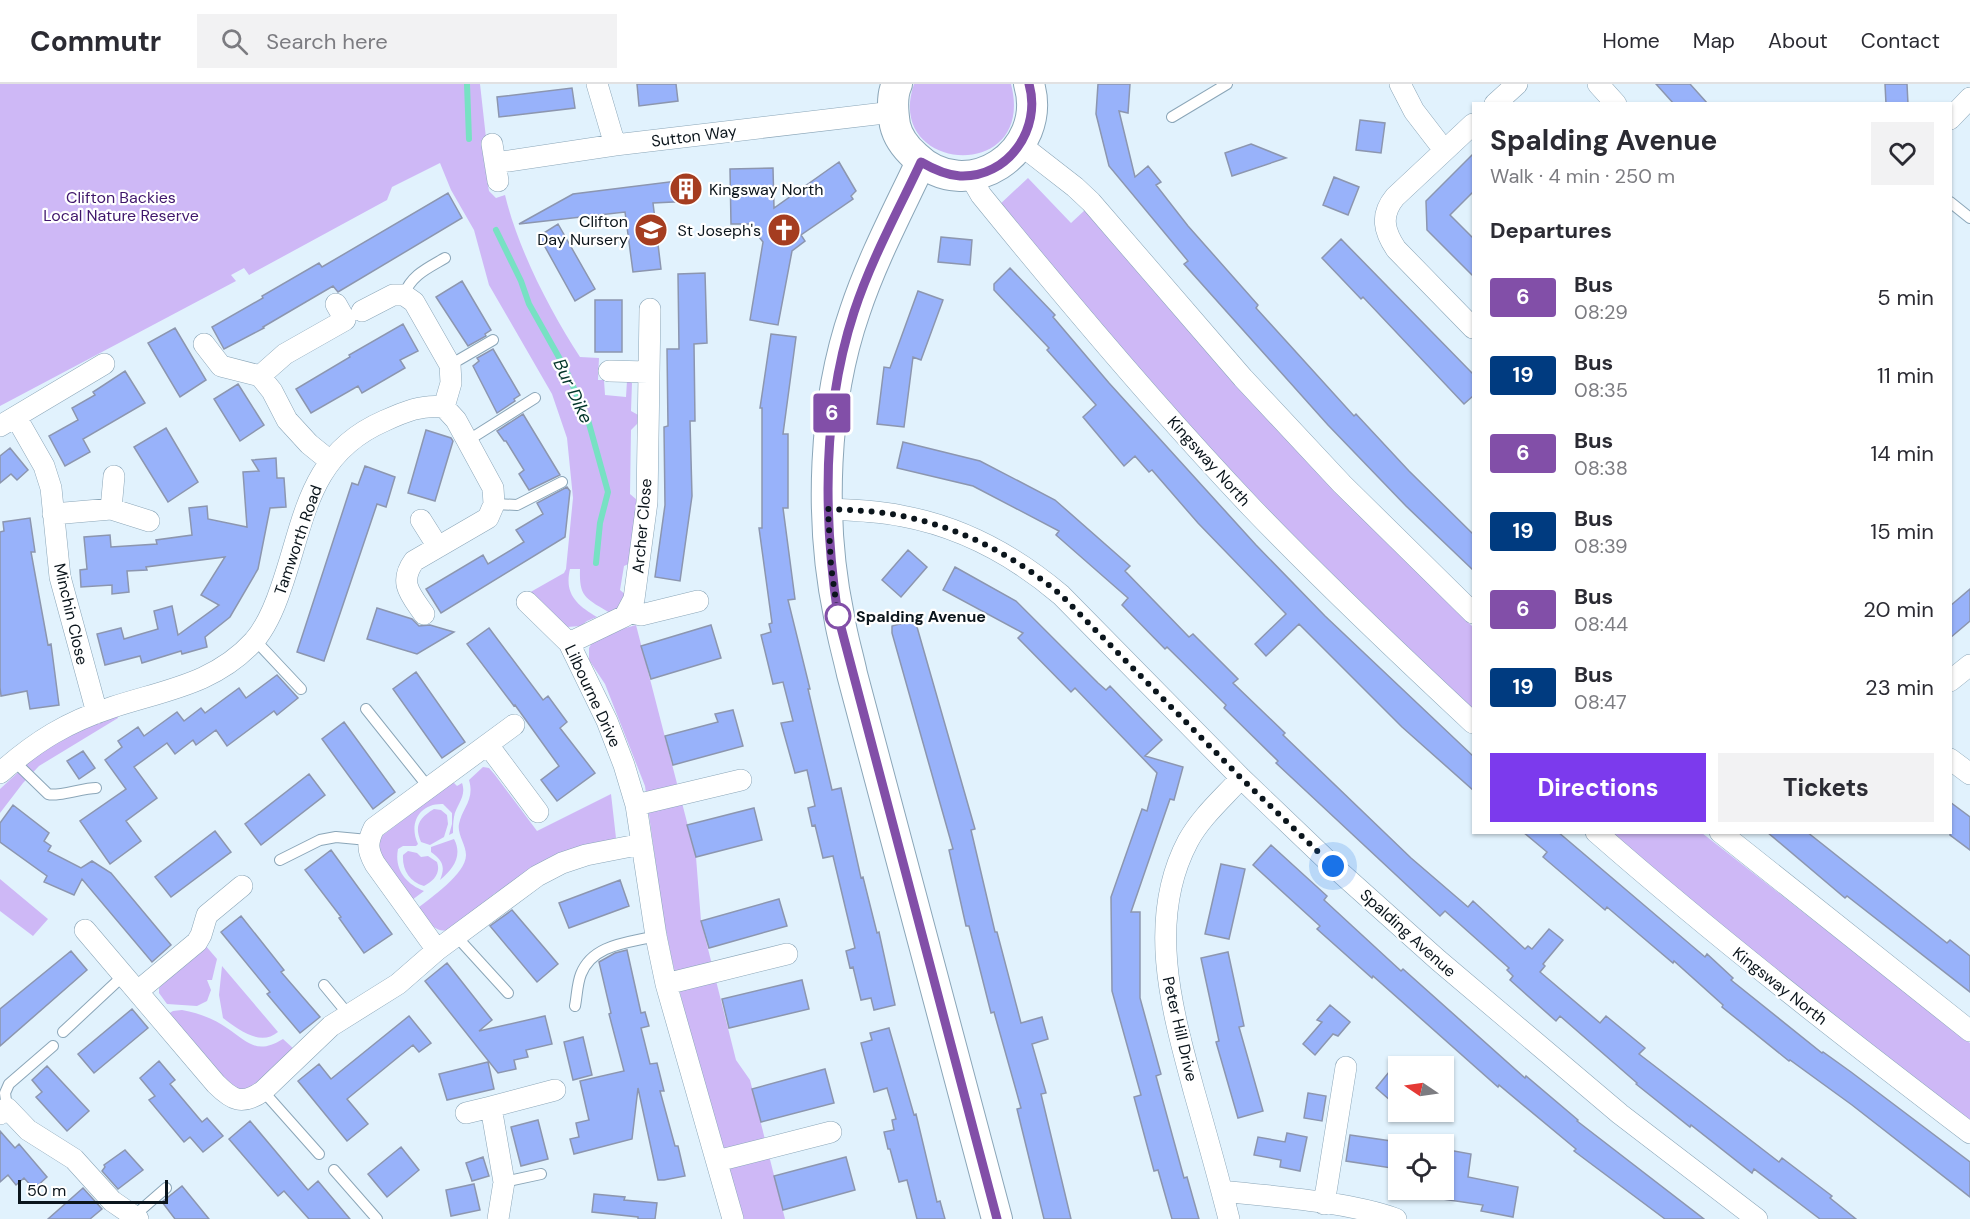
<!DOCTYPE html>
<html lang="en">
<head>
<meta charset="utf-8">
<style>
	:root { --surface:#fff; --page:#f2f2f3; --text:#2b2b33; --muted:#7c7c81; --line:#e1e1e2; --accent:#7c3aed }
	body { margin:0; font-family:"DM Sans",sans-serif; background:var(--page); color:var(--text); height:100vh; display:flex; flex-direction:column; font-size:22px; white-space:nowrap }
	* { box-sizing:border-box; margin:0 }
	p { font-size:20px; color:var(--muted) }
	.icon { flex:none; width:33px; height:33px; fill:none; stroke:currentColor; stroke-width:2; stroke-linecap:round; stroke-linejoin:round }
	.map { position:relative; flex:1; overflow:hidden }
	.sheet { position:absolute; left:1472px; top:18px; width:480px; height:732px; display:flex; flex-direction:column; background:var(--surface); border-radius:0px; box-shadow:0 2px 4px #0004 }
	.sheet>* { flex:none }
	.badge { padding:0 12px; border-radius:4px; font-size:21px; line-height:39px }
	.needle { width:39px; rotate:283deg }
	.tools { position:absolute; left:1388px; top:972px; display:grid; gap:12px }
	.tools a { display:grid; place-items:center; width:66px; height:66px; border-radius:0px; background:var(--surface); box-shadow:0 2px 4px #0004; font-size:30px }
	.scale { position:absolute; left:18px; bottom:15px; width:150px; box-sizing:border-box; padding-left:6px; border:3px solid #0b151c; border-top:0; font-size:16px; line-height:21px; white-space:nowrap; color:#0b151c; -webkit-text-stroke:4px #fff; paint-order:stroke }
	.you { position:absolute; width:30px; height:30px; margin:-15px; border:4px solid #fff; border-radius:50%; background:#1a73e8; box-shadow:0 0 0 9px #1a73e833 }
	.map>.badge { position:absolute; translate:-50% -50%; box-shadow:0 0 0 3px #fff }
	h2 { padding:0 18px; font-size:22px; line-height:54px }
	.round { display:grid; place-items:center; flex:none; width:63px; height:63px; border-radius:0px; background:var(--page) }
	.head { display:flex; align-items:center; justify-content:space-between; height:102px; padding:0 18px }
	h1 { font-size:28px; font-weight:700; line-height:45px }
	.button { display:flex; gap:12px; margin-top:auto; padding:12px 18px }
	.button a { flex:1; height:69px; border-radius:0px; background:var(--accent); color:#fff; font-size:24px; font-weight:700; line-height:69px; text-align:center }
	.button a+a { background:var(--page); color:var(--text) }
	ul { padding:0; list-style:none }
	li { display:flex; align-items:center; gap:18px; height:78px; padding:0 18px }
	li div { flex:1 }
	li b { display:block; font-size:22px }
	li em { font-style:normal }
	li .badge { min-width:66px; font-weight:700; text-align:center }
	header { display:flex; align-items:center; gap:36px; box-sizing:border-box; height:84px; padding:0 30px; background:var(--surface); border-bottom:2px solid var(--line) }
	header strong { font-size:28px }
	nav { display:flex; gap:33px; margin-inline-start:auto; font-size:21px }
	.search { width:420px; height:54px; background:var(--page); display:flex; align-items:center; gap:15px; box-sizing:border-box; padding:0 21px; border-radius:0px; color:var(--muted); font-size:22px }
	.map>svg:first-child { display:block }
</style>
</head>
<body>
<header>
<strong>Commutr</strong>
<div class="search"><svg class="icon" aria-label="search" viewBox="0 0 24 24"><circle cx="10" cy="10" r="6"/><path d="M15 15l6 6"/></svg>Search here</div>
<nav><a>Home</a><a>Map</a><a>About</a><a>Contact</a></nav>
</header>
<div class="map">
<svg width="1970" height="1135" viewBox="0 0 1970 1135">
	<rect width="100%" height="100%" fill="#e1f2fd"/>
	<path fill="#ceb8f6" d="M0 0H480L486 54 484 77 489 107 496 114 505 111C518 165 550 227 580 273L599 274 598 296H604L605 311 626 313 627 297 632 299 631 327 640 332 639 338 631 346 630 410 637 416 633 478 624 482 620 506 626 511 620 523 610 529C586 514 579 514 580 485H570C564 510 577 521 597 533L587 537 581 542 567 543 527 510 564 489 566 485 573 414 567 354 552 310 489 201 474 146 451 106 440 79 392 103 387 116 249 191 244 184 231 191 236 197 0 322Z
		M914 0H1011C1037 100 883 90 914 0Z
		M1028 94 1071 139 1085 126 1335 407 1473 543V630L1221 380 998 122Z
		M636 541 696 773 701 837 736 976 750 996 785 1135H742L703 1003 671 872 662 825 645 702 605 600 589 576V564L595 553Z
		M117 630 118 634 39 682 23 699 0 729V705L39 669 56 657Z
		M483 683 489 684 495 691 537 747 611 710 616 754 544 779 494 810 452 846C434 850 428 837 417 825 431 813 466 790 466 771 466 761 457 750 459 740 462 724 475 716 469 696Z
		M453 698 457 702 462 699C467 713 456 721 454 733 453 738 453 744 453 749L449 751 452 740V729L443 720C420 719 408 739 418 760L416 762H403L398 765C394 786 406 800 424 807L412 816 378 767 379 758 383 751Z
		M434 725 441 726 447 731 448 740 444 753 430 761 421 758C414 742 419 734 434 725Z
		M1608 749H1702L1970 959V1039L1729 852Z
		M454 755C463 772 453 785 440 796 446 782 442 776 431 768V763Z
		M408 767 417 769 421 773 428 772 437 778C441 789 434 797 424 802 409 798 402 785 403 771Z
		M0 795 48 835 33 852 0 827Z
		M205 861 217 875 212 896H207L211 906 207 917 197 922 167 920 159 909V904Z
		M222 882 278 948C260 963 238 945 223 934L219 911Z
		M182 926C199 929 214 935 227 944 249 959 257 971 283 955L295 966 251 1007 234 1006 168 930 173 927Z"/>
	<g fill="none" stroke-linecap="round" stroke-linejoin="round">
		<path stroke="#77e1c3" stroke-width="6" d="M467 0 469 55
			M496 146 521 197 529 220 565 284 588 336 608 408 600 439 596 479"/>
	</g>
	<path fill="#98b2fa" stroke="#8c96af" stroke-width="1.5" d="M637 0H676L678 17 639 22Z
		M1098 0H1130L1128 29 1119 27 1135 93 1148 82 1161 98 1156 101 1188 142 1258 221 1256 224 1354 332 1356 330 1409 387 1473 450V486L1406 422 1328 341 1184 180 1188 177 1109 82 1096 30Z
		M1656 0H1690L1708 20H1674Z
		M1885 0H1907L1908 20H1886Z
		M572 4 575 24 499 33 497 13Z
		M1360 36 1385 39 1381 69 1356 66Z
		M1251 60 1286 74 1232 92 1225 69Z
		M1473 70V108L1450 131 1473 154V192L1427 146 1426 117Z
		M839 78 856 107 851 112 853 115 801 151 805 157 792 167 778 241 750 236 763 158 749 140H731L730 85 773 84 774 124Z
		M1334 93 1359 103 1348 131 1323 121Z
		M693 95 694 117 653 119 661 185 633 188 625 128 519 140 573 110Z
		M448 109 462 134 338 208 333 202 263 243 264 244 224 265 212 243 263 214 262 212 319 179 322 183Z
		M558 140 595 205 575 217 539 152Z
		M941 153 972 156 970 181 938 178Z
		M1341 155 1473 290V312L1464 320 1363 213 1361 215 1322 174Z
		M1010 184 1055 231 1053 233 1109 299 1256 461 1325 532 1473 672V706L1402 643 1299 540 1266 572 1255 560 1286 530 1198 439 1152 386 1149 388 1135 372 1124 382 1083 333 1096 321 1047 266 1049 264 994 206V200Z
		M705 189 707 259 694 260 695 337H690L692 412 680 497 655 493 665 421 664 343 668 342 667 265H679L678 190Z
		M462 197 491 246 485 250 486 252 468 262 436 213Z
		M918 207 943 216 921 276 913 273 904 343 877 340 884 283 890 284Z
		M595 216H622V268H595Z
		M403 240 418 267 400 276 405 284 362 309 358 302 311 329 296 305 350 273 349 271Z
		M175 244 206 296 180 313 148 259Z
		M771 250 796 253 783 350H788V424H783L795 515 788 516 810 605H808L832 706 841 704 861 794 863 793 877 849 879 848 895 921 874 926 871 914 861 916 853 883 850 884 846 867 855 864 833 772 823 774 815 741 812 742 808 724 815 722 807 686 795 689 781 639 793 637 783 598 773 600 761 551 771 548 769 540 772 539 759 444H762V324H760Z
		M493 265 520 311 514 315 515 317 497 329 473 282 479 277 477 274Z
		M125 287 145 319 83 355 90 368 65 382 49 352 78 336 72 324 95 311 93 308Z
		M238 300 264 341 240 357 214 315Z
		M523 330 560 391 529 406 519 390 524 386 506 357H504L497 347Z
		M166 344 198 398 168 418 134 363Z
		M426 346 451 354 453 357 435 417 408 409Z
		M903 358 980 377 1055 416 1130 482 1125 487 1189 553 1193 550 1238 595 1233 599 1285 649 1283 651 1411 774 1468 823 1473 817 1525 865 1528 862 1532 865 1549 845 1563 856 1543 880 1545 882 1540 888 1600 939 1606 932 1645 964 1639 970 1779 1078 1782 1074 1832 1112 1830 1114 1856 1135H1820L1754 1085 1752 1089 1691 1041 1690 1043 1636 1000 1637 999 1560 932 1556 937 1510 896 1513 892 1507 886 1509 884 1445 827 1440 832 1276 679 1278 677 1224 624 1226 621 1167 563 1165 565 1122 521 1128 514 1056 451 1059 447 973 402 897 384Z
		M10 364 28 386 17 396 11 390 0 399V372Z
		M276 374 277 394H284L286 423 270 424 258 485 230 533 205 553 207 563 182 570 181 567 142 579 140 572 105 581 97 550 121 544 124 555 158 545 154 527 172 522 178 551 219 521 201 511 225 473 146 483 147 486 127 487 129 508 112 510V501L81 503 80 486 87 485 84 453 110 451 111 463 157 460 156 456 192 451 189 424 207 422 208 435 247 443 243 388 259 387 252 376Z
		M365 382 395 393 386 423 377 420 324 577 297 568 352 399 358 401Z
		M567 403 570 407 565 453 441 529 426 505 483 471 488 480 524 458 516 446 543 430 537 419Z
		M30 434 35 468H31L48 561 51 560 59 621 30 625 27 607 1 612 0 603V448L4 447 3 438Z
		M908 466 927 483 901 513 882 496Z
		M955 483 1016 517 1098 599 1106 606 1110 602 1162 656 1145 672 1183 683 1174 716 1170 715 1131 828H1140V914L1161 990 1156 992 1184 1094 1187 1093 1199 1135H1172L1158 1086 1154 1087 1134 1013 1141 1011 1112 907 1111 813 1142 725 1147 727 1157 689 1075 604 1071 608 1018 554 1023 549 943 506Z
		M1970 505V537L1950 554V522Z
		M377 524 412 535 419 542 430 541 454 548 417 570 367 555Z
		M915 536 975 745 971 746 995 848H997L1021 939 1042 933 1048 955 1032 960 1046 1009 1041 1010 1071 1135H1044L1017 1025 1021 1024 994 928 991 929 969 842H966L949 766 953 765 892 549V542Z
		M711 541 721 574 651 595 641 562Z
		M489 544 543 616 548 612 567 638 560 644 595 689 557 717 541 696 559 682 515 621 514 622 467 560Z
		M416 588 465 658 442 674 393 605Z
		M277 591 298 614 277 631 274 627 227 662 216 646 196 661 193 656 175 670 167 659 134 683 157 714 126 737 141 757 110 780 80 737 126 705 105 676 122 663 118 657 138 643 144 652 177 628 184 637 201 624 205 629 239 604 246 614Z
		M733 626 743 662 673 681 665 652 718 638 715 630Z
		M344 638 395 708 373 725 322 655Z
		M83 667 95 684 79 695 67 677Z
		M309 690 325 711 261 761 245 740Z
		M1950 718 1970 733V766L1950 751Z
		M13 721 49 749 44 757 51 762 48 767 81 784 92 777 111 789 171 861 152 878 82 795 74 811 44 798 47 792 0 758V739Z
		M754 724 762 756 696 773 687 741Z
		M215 747 231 768 171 813 155 793Z
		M1523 748H1558L1705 873 1707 870 1733 894 1731 896 1822 969 1823 968 1851 988 1970 1078V1113L1852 1021 1790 976 1789 977 1722 923 1723 921 1674 877 1673 879 1607 823 1605 826 1543 773 1547 768Z
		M1767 748H1807L1947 859 1950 856 1970 872V908L1847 812 1845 814Z
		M1271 761 1327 812 1324 816 1401 887 1403 885 1525 994 1526 992 1578 1036 1577 1037 1704 1135H1665L1574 1067 1576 1065 1499 1001 1498 1003 1373 892 1372 894 1317 845 1320 842 1253 781Z
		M331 766 392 850 364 869 339 834 341 833 305 786Z
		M1221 780 1245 785 1229 855 1205 850Z
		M620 796 629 822 569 844 559 819Z
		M779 815 787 842 709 864 701 837Z
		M512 826 558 880 537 898 490 842Z
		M241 832 284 886 281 888 320 933 300 949 267 910 270 908 221 848Z
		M627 866 641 929 645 928 649 942 641 944 650 980 657 979 664 1007H660L675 1062H678L685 1092 664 1096H658L638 1004 632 1055 574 1070 570 1055 579 1053 576 1039 589 1036 580 997 624 987 609 930 611 929 599 878 615 869Z
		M71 867 87 886 0 962V925Z
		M1228 868 1244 942 1239 943 1263 1027 1238 1034 1216 958 1219 957 1201 874Z
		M447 879 492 936 479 947 545 932 552 960 526 966 528 973 514 976 516 985 498 989 425 897Z
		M802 896 809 925 729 944 722 915Z
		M1330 921 1350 938 1338 952 1333 950 1315 971 1303 960 1322 938 1317 936Z
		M132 925 148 944 94 989 78 970Z
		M409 932 431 959 419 968 413 961 347 1015 368 1040 347 1057 298 997 319 980 331 995Z
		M889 944 914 1031 916 1030 937 1118 940 1117 945 1135H917L907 1096 899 1098 890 1065H888L884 1048 894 1046 892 1036 896 1035 887 1004 874 1008 861 959 872 956 870 949Z
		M583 953 592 991 573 996 564 958Z
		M159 977 175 996 170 1000 202 1038 207 1034 223 1052 203 1068 190 1053 184 1058 149 1016 155 1012 140 994Z
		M1398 977V1023L1376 1004Z
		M488 978 494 1005 447 1016 439 990Z
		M47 982 89 1027 67 1047 36 1013 42 1008 32 996Z
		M825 985 834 1019 761 1038 752 1005Z
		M1308 1009 1326 1012 1322 1037 1304 1034Z
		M538 1036 548 1075 521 1082 511 1043Z
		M250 1037 308 1106 318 1097 350 1135H309L284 1107 278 1112 229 1055Z
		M0 1047 15 1064 19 1060 47 1093 34 1105 24 1094 16 1101 8 1091 0 1098Z
		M1287 1049 1307 1053 1300 1087 1280 1083 1281 1076 1254 1071 1258 1053 1285 1058Z
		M1350 1051 1398 1058V1085L1346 1077Z
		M401 1063 419 1086 387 1113 368 1090Z
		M1443 1065 1471 1070 1468 1093 1518 1103 1513 1133 1481 1127 1483 1121 1443 1115Z
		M125 1066 143 1086 118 1105 102 1087 105 1083 104 1081Z
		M483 1073 489 1092 472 1097 466 1079Z
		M846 1073 855 1106 783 1126 774 1092Z
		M474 1100 480 1126 451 1132 446 1106Z
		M182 1102 209 1135H175L162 1118Z
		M83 1104 102 1125 90 1135H48Z
		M594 1110 625 1113 624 1116 657 1119 655 1135H638V1133L592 1128Z"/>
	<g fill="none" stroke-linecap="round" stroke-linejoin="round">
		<defs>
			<path id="lane" d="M1172 33 1227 0
				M1950 118 1970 134
				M404 211C411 191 428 184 445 174
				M450 281 493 256
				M467 357 535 314
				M494 420 517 421 562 398
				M255 556 301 605
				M366 625 429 704
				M14 677 48 710C57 713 83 704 96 704
				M280 776 320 756 336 753 368 756
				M456 852 508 909
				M324 901 348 930
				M575 922C577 912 577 900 581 890 593 860 628 859 656 852
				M63 948 124 891
				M263 1007 319 1070
				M7 1024 5 1009 9 1000 53 962
				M334 1086 377 1135
				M504 1098 541 1090
				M135 1131 166 1104"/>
			<path id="street" d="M597 0 615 61
				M1400 0 1414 27 1444 66
				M1598 0 1616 20
				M1495 20 1517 0
				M1950 35 1970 14
				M1473 40 1395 113C1380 131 1384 147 1396 165L1473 244
				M492 60 498 97
				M1021 61 1075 103 1091 118 1243 294 1342 400 1473 529
				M495 79 615 61 893 28
				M970 92 981 111C1068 218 1157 324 1252 424 1323 498 1398 569 1473 639
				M362 227 393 211H404L414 218 450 281 451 299 444 323
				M204 260 221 282 260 292 272 307 287 336 309 360 330 377
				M609 287 648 288
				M260 292 285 270 345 236 336 220
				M16 333 44 382 51 404 60 493 97 629
				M0 342 104 280
				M111 425 114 392
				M828 425C853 426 878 427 902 432 962 443 1015 472 1061 511L1241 694 1333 782 1438 876 1620 1030 1757 1135
				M53 430 111 425 149 437
				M421 436 438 463
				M527 518 569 559 607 637 624 681 636 721 656 852 666 900 733 1135
				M627 528 641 531 698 517
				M569 559 625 532 634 515 647 418 650 225
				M1950 597 1970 581
				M488 661 538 728
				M1950 675 1970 690
				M0 689C36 657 67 638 113 623 165 606 215 600 254 557 267 542 275 522 281 504 305 436 308 370 384 337 404 328 422 320 444 323L456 336 493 404 494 420 488 434 414 477C398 499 411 511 424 530
				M636 721 741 696
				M1596 748C1717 854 1843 952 1970 1049
				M1720 748 1970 947
				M85 846 216 1000C232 1016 242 1022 263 1007L331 942 398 900 437 866 537 792 562 779 586 771 642 760
				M437 866 375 780C367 766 367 758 374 744L514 641
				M666 900 787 870
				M138 907 197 858 201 851 207 831 242 802
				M466 1029 491 1023
				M0 1030 7 1024 28 1046 74 1075 112 1117 138 1135
				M717 1077 831 1048
				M1222 1107C1275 1113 1346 1117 1396 1135
				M1324 1120 1346 983
				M498 1135 504 1098 491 1023 555 1006
				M1229 1135C1218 1092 1206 1049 1194 1007 1172 926 1146 836 1188 757 1201 733 1223 714 1241 694"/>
			<path id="secondary" d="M897 0C891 12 893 28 895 41 898 54 905 63 915 72 967 123 1049 68 1029 0
				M921 78C898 127 872 176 855 227 823 319 819 437 839 532 842 552 848 571 852 590L997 1135"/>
		</defs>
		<use href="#lane" stroke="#8ba6b8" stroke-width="12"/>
		<use href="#street" stroke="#8ba6b8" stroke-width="22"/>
		<use href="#secondary" stroke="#8ba6b8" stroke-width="32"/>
		<use href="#lane" stroke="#fff" stroke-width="10"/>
		<use href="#street" stroke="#fff" stroke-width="21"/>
		<use href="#secondary" stroke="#fff" stroke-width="30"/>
	</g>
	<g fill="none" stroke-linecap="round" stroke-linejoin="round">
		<defs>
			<path id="line" d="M997 1135 838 532C823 431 822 326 854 228 871 176 898 127 921 78 933 85 945 91 960 92 1008 94 1042 45 1029 0"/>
		</defs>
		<use href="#line" stroke="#fff" stroke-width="14"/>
		<use href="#line" stroke="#824fa8" stroke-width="9"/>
		<path stroke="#0b151c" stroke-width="6" stroke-dasharray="0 10.8" d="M838 532 831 482 828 425C853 426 878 427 902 432 962 444 1015 472 1061 511L1241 694 1333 782"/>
	</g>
	<defs>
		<symbol id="building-disc" viewBox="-11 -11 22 22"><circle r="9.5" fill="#a53d20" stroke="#fff"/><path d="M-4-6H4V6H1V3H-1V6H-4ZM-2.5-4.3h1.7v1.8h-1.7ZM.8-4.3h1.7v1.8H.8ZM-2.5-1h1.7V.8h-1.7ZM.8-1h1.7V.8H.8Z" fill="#fff"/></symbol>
		<symbol id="school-disc" viewBox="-11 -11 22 22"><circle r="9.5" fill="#a53d20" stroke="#fff"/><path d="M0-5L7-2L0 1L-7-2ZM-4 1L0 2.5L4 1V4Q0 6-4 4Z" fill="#fff"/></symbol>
		<symbol id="church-disc" viewBox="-11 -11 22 22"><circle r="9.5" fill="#a53d20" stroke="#fff"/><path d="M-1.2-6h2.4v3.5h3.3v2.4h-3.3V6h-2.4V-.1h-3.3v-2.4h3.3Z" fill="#fff"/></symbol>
	</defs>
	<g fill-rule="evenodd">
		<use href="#building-disc" x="667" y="86" width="38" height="38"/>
		<use href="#school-disc" x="632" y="127" width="38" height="38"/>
		<use href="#church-disc" x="765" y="127" width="38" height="38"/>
	</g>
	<circle fill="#fff" stroke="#824fa8" stroke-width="3" cx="838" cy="532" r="12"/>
	<g text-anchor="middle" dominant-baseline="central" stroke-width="4.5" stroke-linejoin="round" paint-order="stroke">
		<g font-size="16" fill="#0b151c" stroke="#fff">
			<text transform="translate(694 52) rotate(-7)">Sutton Way</text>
			<text transform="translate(1209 377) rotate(48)">Kingsway North</text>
			<text transform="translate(642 442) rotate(-85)">Archer Close</text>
			<text transform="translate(298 456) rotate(-71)">Tamworth Road</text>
			<text transform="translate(71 530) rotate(77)">Minchin Close</text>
			<text transform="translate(593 612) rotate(65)">Lilbourne Drive</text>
			<text transform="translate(1408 849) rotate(42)">Spalding Avenue</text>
			<text transform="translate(1780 902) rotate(38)">Kingsway North</text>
			<text transform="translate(1180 945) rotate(77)">Peter Hill Drive</text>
		</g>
		<g font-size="16" fill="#0b151c" stroke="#fff" text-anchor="end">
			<text x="709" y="105" text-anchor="start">Kingsway North</text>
			<text x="628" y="137">Clifton<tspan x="628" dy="18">Day Nursery</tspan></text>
			<text x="761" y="146">St Joseph's</text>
		</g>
		<g font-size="16" fill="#3f166b" stroke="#fff">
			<text x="121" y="113">Clifton Backies<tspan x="121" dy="18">Local Nature Reserve</tspan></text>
		</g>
		<g font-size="16" font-weight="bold" fill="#0b151c" stroke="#fff" text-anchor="start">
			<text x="856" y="532">Spalding Avenue</text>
		</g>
		<g font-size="18" font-style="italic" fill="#013429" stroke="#fff">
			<text transform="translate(573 307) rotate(65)">Bur Dike</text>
		</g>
	</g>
</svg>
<div class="tools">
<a><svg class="needle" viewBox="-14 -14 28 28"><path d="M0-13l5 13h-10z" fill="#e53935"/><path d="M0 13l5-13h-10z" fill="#7c7c81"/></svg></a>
<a><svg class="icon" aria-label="locate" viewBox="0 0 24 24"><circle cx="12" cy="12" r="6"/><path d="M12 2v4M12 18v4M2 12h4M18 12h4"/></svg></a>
</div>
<div class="scale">50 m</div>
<div class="you" style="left:1333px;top:782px"></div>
<b class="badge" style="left:832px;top:329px;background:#824fa8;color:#fff">6</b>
<section class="sheet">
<div class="head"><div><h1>Spalding Avenue</h1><p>Walk · 4 min · 250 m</p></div><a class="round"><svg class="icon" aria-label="heart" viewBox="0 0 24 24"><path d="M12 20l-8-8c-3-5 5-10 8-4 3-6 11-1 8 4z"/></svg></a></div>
<h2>Departures</h2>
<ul>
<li><span class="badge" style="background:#824fa8;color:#fff">6</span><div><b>Bus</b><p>08:29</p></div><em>5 min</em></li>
<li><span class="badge" style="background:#003b80;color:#fff">19</span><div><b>Bus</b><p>08:35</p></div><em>11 min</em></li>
<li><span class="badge" style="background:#824fa8;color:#fff">6</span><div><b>Bus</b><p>08:38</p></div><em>14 min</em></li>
<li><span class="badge" style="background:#003b80;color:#fff">19</span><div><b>Bus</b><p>08:39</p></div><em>15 min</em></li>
<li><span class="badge" style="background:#824fa8;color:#fff">6</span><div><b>Bus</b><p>08:44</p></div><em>20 min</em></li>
<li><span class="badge" style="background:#003b80;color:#fff">19</span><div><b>Bus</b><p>08:47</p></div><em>23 min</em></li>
</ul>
<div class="button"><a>Directions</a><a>Tickets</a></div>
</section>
</div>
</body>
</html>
